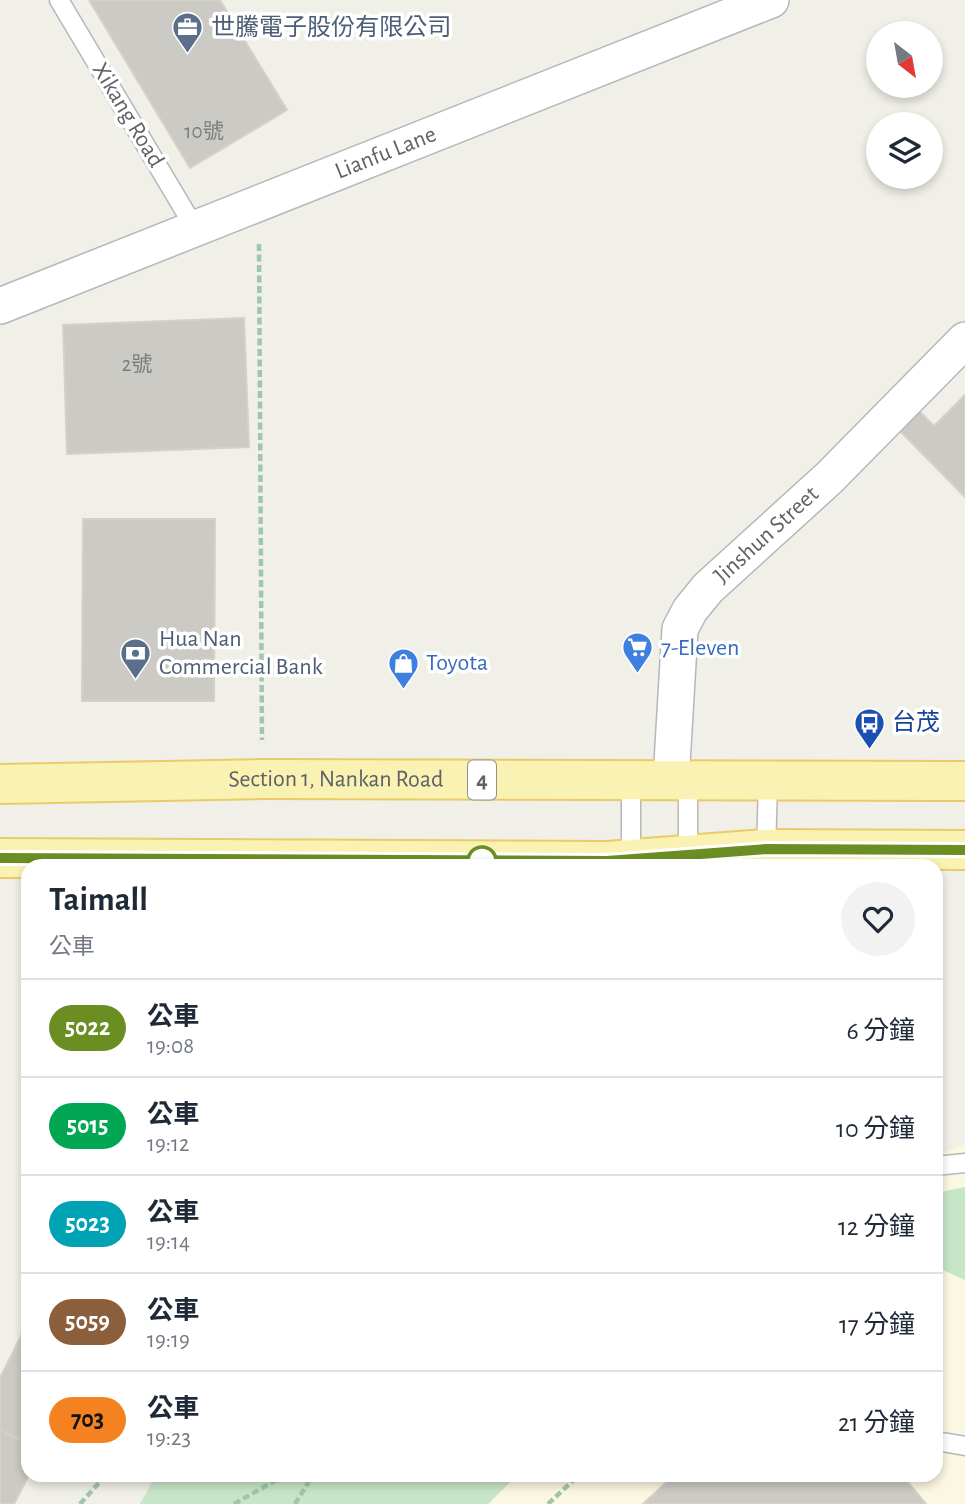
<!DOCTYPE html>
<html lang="zh-TW">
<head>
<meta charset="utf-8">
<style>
	:root { --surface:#fff; --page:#f2f2f3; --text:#1f2937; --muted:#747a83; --line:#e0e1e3 }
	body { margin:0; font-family:"Alegreya Sans","Noto Sans TC",sans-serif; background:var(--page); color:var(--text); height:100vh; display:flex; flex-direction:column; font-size:26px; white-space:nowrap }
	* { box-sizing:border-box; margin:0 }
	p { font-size:23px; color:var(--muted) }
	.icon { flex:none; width:38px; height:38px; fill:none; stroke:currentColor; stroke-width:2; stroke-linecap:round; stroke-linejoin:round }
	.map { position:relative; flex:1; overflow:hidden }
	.panel { position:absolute; left:21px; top:859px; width:922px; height:623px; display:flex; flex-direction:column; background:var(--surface); border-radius:21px; box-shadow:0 4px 10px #0003 }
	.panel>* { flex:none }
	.badge { padding:0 14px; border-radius:23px; font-size:24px; line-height:46px }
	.needle { width:46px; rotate:149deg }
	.tools { position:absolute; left:866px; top:21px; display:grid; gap:14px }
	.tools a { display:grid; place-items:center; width:77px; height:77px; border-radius:50%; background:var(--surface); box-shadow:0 4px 10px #0003; font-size:35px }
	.map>.badge { position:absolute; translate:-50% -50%; box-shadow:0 0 0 4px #fff }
	.round { display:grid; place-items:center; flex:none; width:74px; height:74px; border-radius:37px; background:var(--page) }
	.overview { display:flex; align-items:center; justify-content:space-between; height:119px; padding:0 28px }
	h1 { font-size:33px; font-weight:700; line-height:52px }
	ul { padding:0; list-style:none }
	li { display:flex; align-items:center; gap:21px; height:98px; padding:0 28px; border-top:2px solid var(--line) }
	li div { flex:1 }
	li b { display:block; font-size:26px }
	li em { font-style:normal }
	li .badge { min-width:77px; font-weight:700; text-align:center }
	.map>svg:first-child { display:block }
</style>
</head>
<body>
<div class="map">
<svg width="965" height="1504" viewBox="0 0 965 1504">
	<rect width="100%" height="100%" fill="#f0efe8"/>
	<path fill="#fcf7e1" d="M965 1144V1504H489L517 1475H936V1156Z"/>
	<path fill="#c7e6c8" d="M965 1187V1280L936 1267V1193Z
		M156 1475H517L488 1504H140Z"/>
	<path fill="#cccac4" stroke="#d5d1c7" stroke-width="2" d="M89 0H220L287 110 190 168Z
		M244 318 249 447 67 454 63 325Z
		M965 395V497L899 430 919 411 934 426Z
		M83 519H215L214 701H82Z
		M28 1322V1444L0 1430V1378Z
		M0 1430 28 1444 29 1475 14 1504H0Z
		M674 1475H902L926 1504H643Z"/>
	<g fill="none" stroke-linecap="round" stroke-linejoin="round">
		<defs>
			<path id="lane" d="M59 0 196 230
				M688 780V857
				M766 852 768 782
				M631 861V780
				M936 1166 965 1163
				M936 1441 965 1446"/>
			<g id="street">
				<path id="s1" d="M0 306 771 0"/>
				<path id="s2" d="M671 780 680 629 690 610 708 588 829 478 965 340"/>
			</g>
			<g id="primary">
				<path id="s3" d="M0 784 263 779 965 781"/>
				<path d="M0 858 607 861 766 849 965 850"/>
			</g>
		</defs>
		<use href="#lane" stroke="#b5b7bb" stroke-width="21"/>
		<use href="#street" stroke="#b5b7bb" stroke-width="38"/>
		<use href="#primary" stroke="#eacb68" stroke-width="42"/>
		<path stroke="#a0c7ad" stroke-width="4.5" stroke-dasharray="7 3.5" stroke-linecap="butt" d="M259 244 262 740
			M80 1504 106 1475
			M234 1504 285 1475
			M295 1504 308 1483 306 1475
			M548 1504 579 1475"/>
		<use href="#lane" stroke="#fff" stroke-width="18"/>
		<use href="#street" stroke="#fff" stroke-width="35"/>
		<use href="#primary" stroke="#faf2b3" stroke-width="38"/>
	</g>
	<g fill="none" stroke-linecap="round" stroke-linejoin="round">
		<defs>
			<path id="line" d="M0 858 607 861 766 849 965 850"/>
		</defs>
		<use href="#line" stroke="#fff" stroke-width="16"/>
		<use href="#line" stroke="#6b8e23" stroke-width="10"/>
	</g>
	<defs>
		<symbol id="office-pin" viewBox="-11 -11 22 30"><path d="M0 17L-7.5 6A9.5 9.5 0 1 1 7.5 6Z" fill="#5c6f8a" stroke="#fff"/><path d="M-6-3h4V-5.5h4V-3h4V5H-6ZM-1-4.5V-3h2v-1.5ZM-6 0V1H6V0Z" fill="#fff"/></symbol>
		<symbol id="supermarket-pin" viewBox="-11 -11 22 30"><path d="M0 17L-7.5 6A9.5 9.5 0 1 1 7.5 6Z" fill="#3f7fe0" stroke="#fff"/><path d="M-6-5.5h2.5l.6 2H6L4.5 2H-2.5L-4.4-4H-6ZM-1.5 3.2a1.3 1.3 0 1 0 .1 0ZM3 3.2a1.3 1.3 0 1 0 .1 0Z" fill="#fff"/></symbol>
		<symbol id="bank-pin" viewBox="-11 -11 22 30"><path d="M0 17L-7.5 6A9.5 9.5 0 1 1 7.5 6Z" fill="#5c6f8a" stroke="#fff"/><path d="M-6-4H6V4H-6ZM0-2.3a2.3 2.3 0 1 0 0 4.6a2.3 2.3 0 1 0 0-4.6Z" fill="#fff"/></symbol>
		<symbol id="shop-pin" viewBox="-11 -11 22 30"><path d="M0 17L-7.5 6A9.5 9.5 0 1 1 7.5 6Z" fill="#3f7fe0" stroke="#fff"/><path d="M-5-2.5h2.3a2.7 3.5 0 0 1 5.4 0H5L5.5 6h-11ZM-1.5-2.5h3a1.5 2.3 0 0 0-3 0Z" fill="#fff"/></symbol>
		<symbol id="bus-pin" viewBox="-11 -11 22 30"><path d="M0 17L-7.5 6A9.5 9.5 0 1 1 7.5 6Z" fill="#1a4fb4" stroke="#fff"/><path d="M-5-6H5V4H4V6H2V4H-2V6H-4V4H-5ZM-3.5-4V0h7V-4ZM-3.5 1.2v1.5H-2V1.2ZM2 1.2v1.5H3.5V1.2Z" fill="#fff"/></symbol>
	</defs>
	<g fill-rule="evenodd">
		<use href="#office-pin" x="170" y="10" width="35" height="47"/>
		<use href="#supermarket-pin" x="620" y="630" width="35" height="47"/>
		<use href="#bank-pin" x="118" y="636" width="35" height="47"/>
		<use href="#shop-pin" x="386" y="646" width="35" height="47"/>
		<use href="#bus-pin" x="852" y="706" width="35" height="47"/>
	</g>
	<circle fill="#fff" stroke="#6b8e23" stroke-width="3.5" cx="482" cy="861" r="14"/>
	<g text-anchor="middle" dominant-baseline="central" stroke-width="7" stroke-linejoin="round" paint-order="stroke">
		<g font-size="21" fill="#7a7c7e">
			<text x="204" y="131">10號</text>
			<text x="137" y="364">2號</text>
		</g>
		<rect fill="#fff" stroke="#8f9195" stroke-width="2" x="468" y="760.5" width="28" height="39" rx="5"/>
		<g font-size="23" font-weight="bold" fill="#5f6267">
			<text x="482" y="780">4</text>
		</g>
		<g font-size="24" fill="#4e5e75" stroke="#fff" text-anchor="start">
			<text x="211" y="28">世騰電子股份有限公司</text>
			<text x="159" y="639">Hua Nan<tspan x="159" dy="28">Commercial Bank</tspan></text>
		</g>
		<g font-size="24" fill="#5f6267" stroke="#fff">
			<text transform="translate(128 115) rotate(59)">Xikang Road</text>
			<text stroke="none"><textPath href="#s1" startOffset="415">Lianfu Lane</textPath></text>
			<text stroke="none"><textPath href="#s2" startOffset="280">Jinshun Street</textPath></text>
			<text stroke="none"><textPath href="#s3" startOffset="336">Section 1, Nankan Road</textPath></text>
		</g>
		<g font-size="24" fill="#366cbe" stroke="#fff" text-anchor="start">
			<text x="661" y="648">7-Eleven</text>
			<text x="426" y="663">Toyota</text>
		</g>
		<g font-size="24" fill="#164399" stroke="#fff" text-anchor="start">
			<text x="892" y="723">台茂</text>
		</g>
	</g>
</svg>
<div class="tools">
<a><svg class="needle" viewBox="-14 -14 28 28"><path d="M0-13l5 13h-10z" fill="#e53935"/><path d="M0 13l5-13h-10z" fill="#747a83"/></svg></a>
<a><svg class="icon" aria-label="layers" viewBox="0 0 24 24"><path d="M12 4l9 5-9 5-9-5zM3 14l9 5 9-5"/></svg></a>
</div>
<section class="panel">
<div class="overview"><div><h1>Taimall</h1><p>公車</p></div><a class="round"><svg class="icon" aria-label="heart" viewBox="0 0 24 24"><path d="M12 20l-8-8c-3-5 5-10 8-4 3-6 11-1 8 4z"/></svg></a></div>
<ul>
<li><span class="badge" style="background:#6b8e23;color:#fff">5022</span><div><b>公車</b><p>19:08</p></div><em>6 分鐘</em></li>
<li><span class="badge" style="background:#00a651;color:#fff">5015</span><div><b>公車</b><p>19:12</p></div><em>10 分鐘</em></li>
<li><span class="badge" style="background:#00a3b4;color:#fff">5023</span><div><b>公車</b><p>19:14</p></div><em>12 分鐘</em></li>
<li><span class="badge" style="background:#8b5e3c;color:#fff">5059</span><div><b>公車</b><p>19:19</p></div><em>17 分鐘</em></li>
<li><span class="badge" style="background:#f58220;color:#111">703</span><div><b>公車</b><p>19:23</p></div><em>21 分鐘</em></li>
</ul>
</section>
</div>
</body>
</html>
